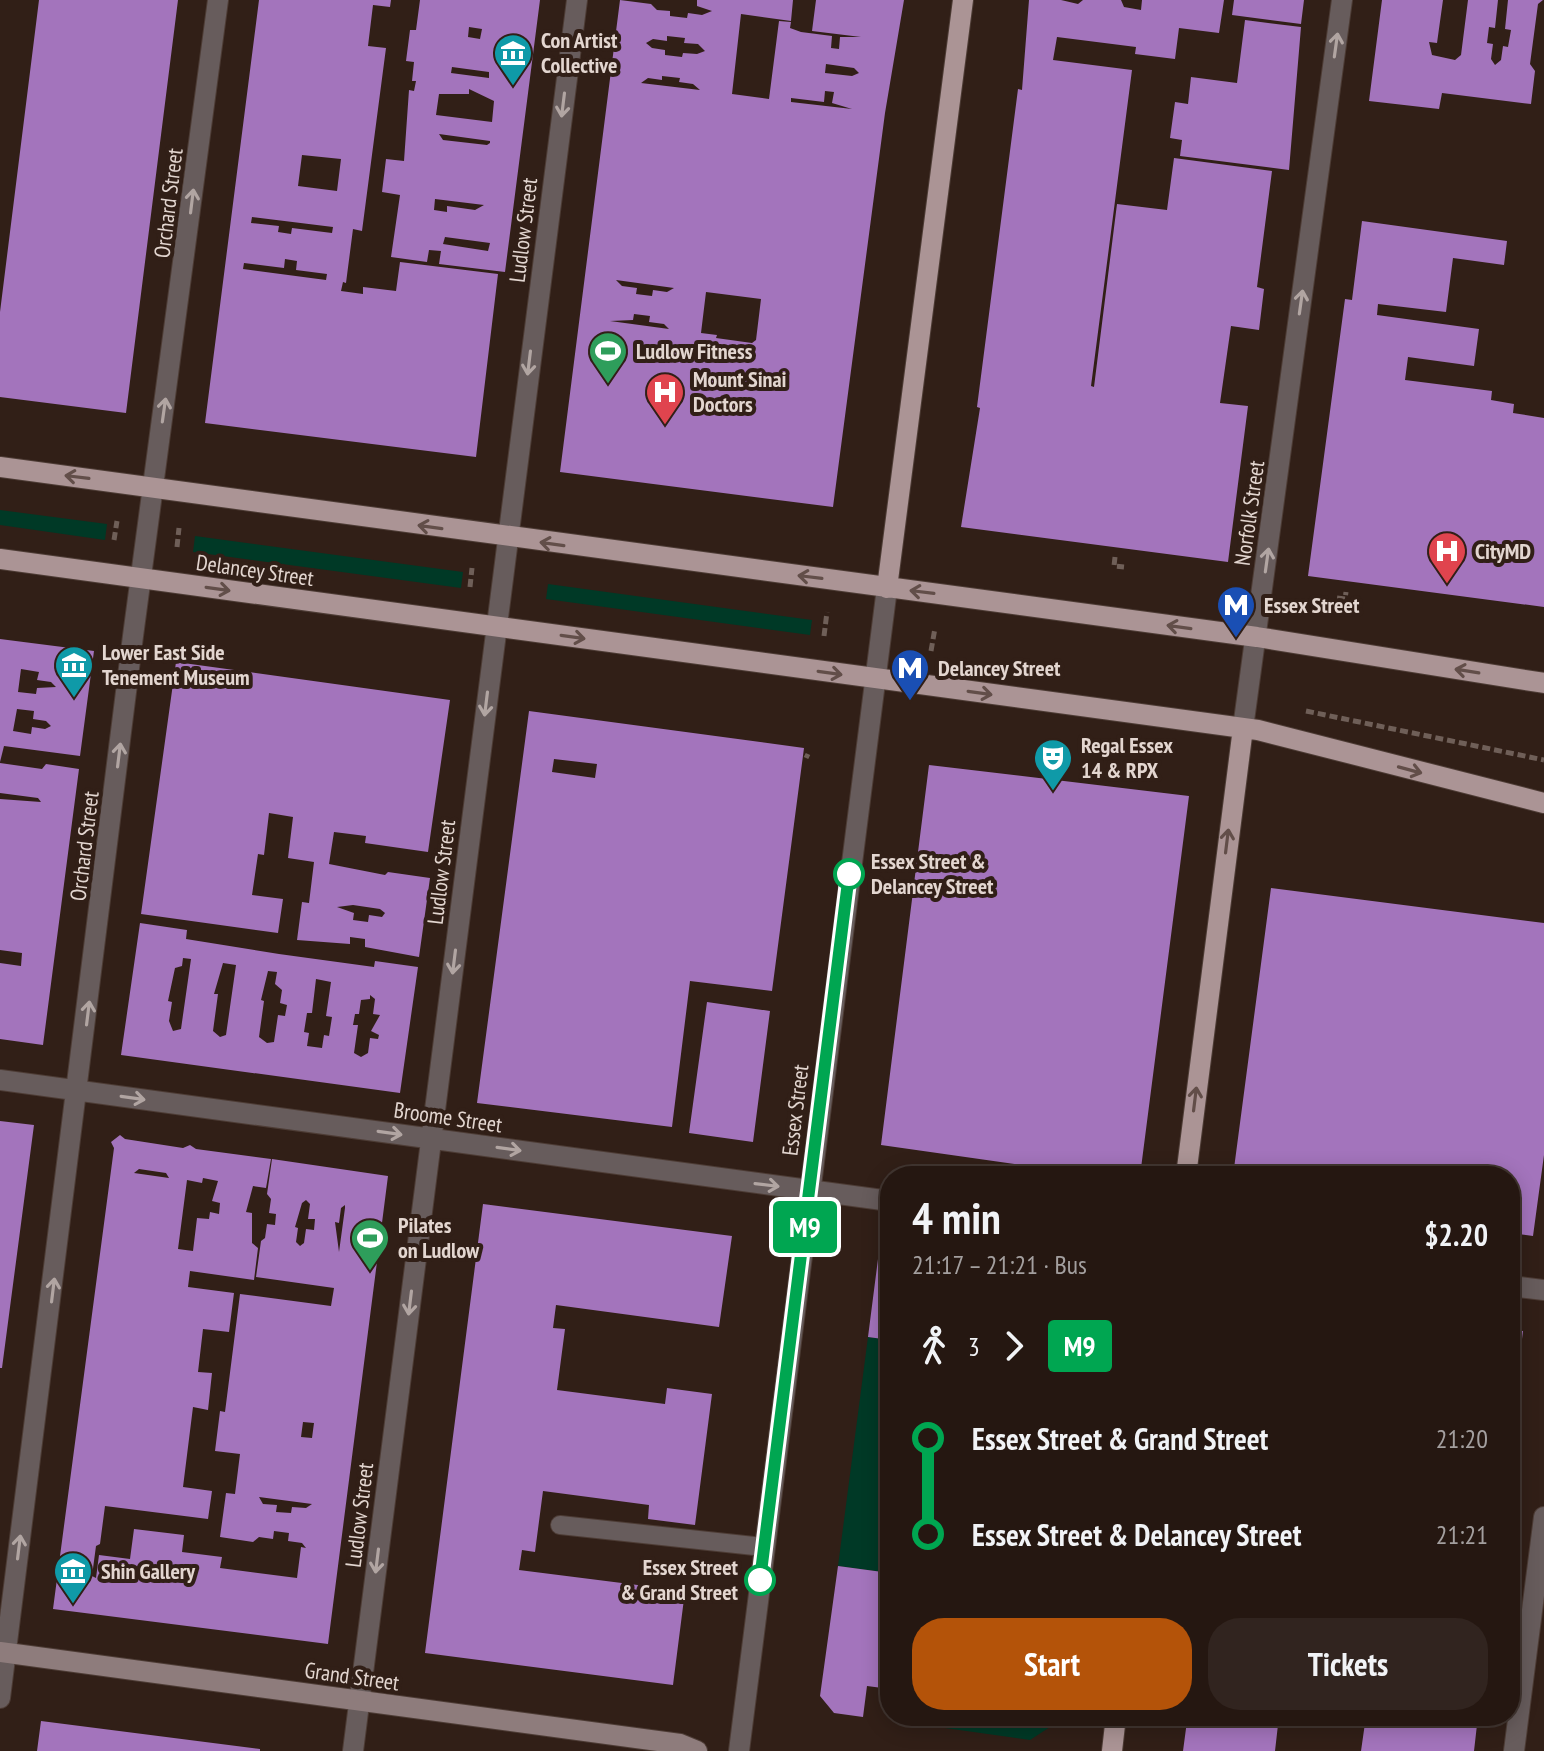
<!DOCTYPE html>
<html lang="en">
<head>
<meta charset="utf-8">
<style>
	:root { --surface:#251711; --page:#31241f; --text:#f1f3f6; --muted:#a39f9f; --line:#423631; --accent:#b45309 }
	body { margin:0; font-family:"PT Sans Narrow",sans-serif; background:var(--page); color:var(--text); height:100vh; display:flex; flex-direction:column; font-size:30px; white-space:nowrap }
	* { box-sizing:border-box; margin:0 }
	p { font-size:26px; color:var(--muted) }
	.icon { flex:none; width:44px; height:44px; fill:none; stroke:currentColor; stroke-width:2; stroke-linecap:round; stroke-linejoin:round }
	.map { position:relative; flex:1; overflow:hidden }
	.drawer { position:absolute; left:880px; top:1166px; width:640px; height:560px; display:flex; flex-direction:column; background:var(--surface); border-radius:32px; box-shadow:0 4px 20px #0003,0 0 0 2px var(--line) }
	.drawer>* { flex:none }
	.badge { padding:0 16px; border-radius:6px; font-size:28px; line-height:52px }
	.map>.badge { position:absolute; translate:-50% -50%; box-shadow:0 0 0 4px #fff }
	.legs { display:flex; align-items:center; gap:12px; height:88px; padding:0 32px; font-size:26px }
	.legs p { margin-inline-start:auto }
	.head { display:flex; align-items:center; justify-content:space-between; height:136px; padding:0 32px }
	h1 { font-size:44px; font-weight:600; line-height:60px }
	.action { display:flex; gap:16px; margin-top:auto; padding:16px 32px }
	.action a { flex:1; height:92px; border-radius:32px; background:var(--accent); color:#fff; font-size:32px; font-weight:600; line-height:92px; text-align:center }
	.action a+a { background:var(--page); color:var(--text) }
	ul { padding:0 32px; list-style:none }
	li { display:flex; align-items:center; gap:28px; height:96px; font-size:30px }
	li i { display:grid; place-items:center; width:12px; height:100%; margin:0 10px; background:currentColor }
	li i::after { content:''; width:20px; height:20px; margin:-10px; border:6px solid; border-radius:50%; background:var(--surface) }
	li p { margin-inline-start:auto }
	li:first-child i { background:linear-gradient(#0000 50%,currentColor 0) }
	li:last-child i { background:linear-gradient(currentColor 50%,#0000 0) }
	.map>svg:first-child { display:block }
</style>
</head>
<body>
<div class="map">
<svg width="1544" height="1751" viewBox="0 0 1544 1751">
	<rect width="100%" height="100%" fill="#311f17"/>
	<path fill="#003926" d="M0 510 107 524 105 540 0 525Z
		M195 536 463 572 461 588 193 552Z
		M548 584 812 620 810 635 546 599Z
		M868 1337 890 1340V1573L838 1566Z
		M895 1716H1050V1727L1030 1740 895 1721Z"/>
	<path fill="#a374bc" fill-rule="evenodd" d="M39 0H178L126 413 0 397V312Z
		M259 0H391L390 7 373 5 368 46 386 48 362 231 353 229 346 283 343 282 341 291 363 294V287L396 291 400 262 498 274 476 457 205 423ZM302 155 341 159 337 191 298 186ZM252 217 333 227 332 233 292 228 291 234 278 232 279 226 251 223ZM285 259 297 261 296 270 327 274 326 280 243 269 244 263 284 268Z
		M420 0H540L505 272 439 264 441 251 429 250 427 262 391 257 400 195 382 192 386 159 404 161 409 90 414 91 416 81H412L414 62 406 61 410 30H416ZM469 27 482 29 480 39 468 37ZM452 67 489 72V78L451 73ZM469 89 494 101 492 122 436 115 439 94H469ZM439 134 490 141V143L487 145 443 140ZM435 199 484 205 475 210 447 206V212L434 210ZM445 237 490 243 488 251 443 244Z
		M620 0 651 4 657 10 670 11V16L687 18 688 13 702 15 712 11 697 6V0H793L791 21 741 14 732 94 769 99 779 21 791 22 790 28 801 32 832 36 831 48 839 49 840 37H861L812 31 816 0H904L885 113 833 507 560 472ZM667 36 685 38 684 43 698 44 705 51 697 54 683 53 682 57 665 55V50L652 48 646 43 653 39 667 41ZM826 64 854 68 859 73 852 76 825 73ZM662 76 680 78 679 82 693 84 700 90 641 83 648 78 662 80ZM825 91 834 92 832 103 852 109 791 102V98L824 102ZM616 280 674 288 667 292 653 290 652 296 636 294 637 288 622 286ZM706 292 761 299 756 340 752 343 716 338 717 335 701 333ZM634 314 650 316 649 322 664 324 669 329 610 321 633 320Z
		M1029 0H1061L1078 4 1083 0H1121L1124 7 1141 10 1142 0H1224L1219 33 1179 28 1175 59 1135 54 1136 47 1057 37 1053 60 1132 70 1091 386 1094 387 1117 204 1167 210 1174 158 1272 171 1257 287 1264 289 1259 330 1231 326 1220 403 1248 406 1228 562 961 527 980 408 977 407 1018 89 1022 90Z
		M1234 0H1304L1301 24 1232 15Z
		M1382 0H1443L1437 43 1429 42 1432 55 1455 60 1461 55 1468 0H1498L1495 28 1489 27 1487 43 1493 44 1491 59 1495 65 1501 60 1503 46 1508 47 1511 30 1505 29 1508 0H1543L1538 4 1530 64 1535 71 1531 104 1442 93 1439 109 1369 101Z
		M1245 20 1301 27 1289 170 1180 156 1182 140 1170 138 1175 102 1188 104 1191 77 1237 83Z
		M1362 221 1507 241 1504 265 1453 258 1446 312 1378 304 1377 315 1479 329 1474 366 1408 357 1405 380 1492 391 1491 400 1514 404 1513 413 1544 418V607L1308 576 1345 299 1352 300Z
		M0 639 94 651 80 756 4 746 0 762ZM21 669 39 672 37 680 51 682 56 687 37 688 36 694 18 692ZM17 709 34 711 33 719 46 721 51 726 45 729 32 727 31 734 13 731Z
		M176 662 450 700 428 852 365 843 366 836 334 832 329 864 385 875 388 872 430 878 419 957 365 947V939L350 937V944L297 940 302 902 309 903 314 862 288 858 293 817 269 813 264 855 258 854 252 895 283 899 278 933 141 914ZM353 905 380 909 385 913 382 917 369 915 368 922 353 920 354 913 337 907Z
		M529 711 804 748 772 991 690 981 672 1127 477 1103ZM554 759 597 764 595 778 552 772Z
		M0 763 42 769 46 764 79 769 43 1045 0 1039V963L21 966 22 953 0 950V799L41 802 38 798 0 793Z
		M929 765 1189 796 1140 1176H1099L881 1145Z
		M1271 888 1544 923V1155L1533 1236 1510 1233V1176H1233Z
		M140 923 187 930 186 939 279 954 374 967 375 961 418 967 400 1093 121 1055ZM183 958 191 959 181 1029 173 1031 169 1021 172 1002 168 1001 175 968 182 966ZM223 963 236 965 226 1035 220 1037 213 1031 218 994H214ZM268 971 277 972 275 984 282 990 280 1003 287 1005 285 1016 278 1015 274 1042 267 1043 259 1037 264 1001 261 1000ZM316 979 331 982 326 1016 332 1017 329 1036 324 1035 322 1048 307 1046 309 1033 304 1032 307 1013H312ZM370 995 375 999 373 1014 380 1015 371 1031 379 1035 378 1039 370 1038 368 1053 361 1057 354 1053 358 1025H353L355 1014H359L361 1000 370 999Z
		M707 1002 770 1011 753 1142 689 1133Z
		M0 1121 34 1125 2 1368H0Z
		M120 1135 125 1139 183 1148 190 1145 196 1149 271 1159 266 1188 253 1186 246 1212 252 1213V1243L258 1248 254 1280 190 1271 188 1287 234 1293 229 1332 203 1329 198 1372 212 1373 208 1410 193 1407 183 1487 212 1491 208 1519 105 1506 100 1544 96 1546 92 1576 96 1578 99 1555 130 1559 134 1529 184 1535 182 1552 222 1557 220 1568 297 1578 301 1547 306 1548 302 1543 288 1541 289 1533 274 1531 273 1539 259 1537 253 1542 220 1537 226 1493 235 1494 240 1454 215 1451 220 1411 225 1412 240 1294 331 1306 334 1288 256 1277 261 1241 265 1238 267 1224 275 1225 276 1214 269 1213 271 1199 267 1194 272 1159 388 1176 328 1644 53 1609 114 1148 111 1142ZM139 1169 166 1173 169 1178 134 1173ZM203 1178 218 1181 212 1201 220 1203 219 1214 210 1212 209 1219 197 1218 193 1251 178 1249 187 1180 202 1183ZM306 1200 310 1204 308 1219H315L314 1230 306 1229 304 1243 300 1246 296 1242 298 1228 295 1227 302 1203ZM345 1205V1208L339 1252 335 1222 339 1223 341 1208ZM303 1422 314 1423 312 1438 301 1437ZM259 1497 312 1504 306 1508 292 1507 291 1513 276 1512 277 1505 263 1504Z
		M483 1204 732 1236 719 1327 556 1305 553 1328 565 1329 557 1390 665 1404 667 1388 712 1394 695 1525 648 1519 649 1505 543 1491 535 1552 522 1550 519 1570 685 1591 673 1685 425 1653Z
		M878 1259 890 1260V1340L868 1337Z
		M1510 1330 1523 1331 1512 1419H1510Z
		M838 1566 890 1573V1689L867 1686 863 1717 834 1713 820 1696Z
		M1183 1716H1279L1275 1751H1183L1187 1721 1182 1720Z
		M1366 1716H1478L1474 1751H1361Z
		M41 1721 260 1749V1751H37Z"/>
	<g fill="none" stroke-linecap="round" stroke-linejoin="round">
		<defs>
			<path id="lane" d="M560 1525 764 1547"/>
			<path id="street" d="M1243 728 1342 0
				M0 1080 890 1201
				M1510 1286 1544 1290
				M0 1698 133 636 218 0
				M353 1751 577 0
				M739 1751 887 588
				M1514 1751 1544 1517"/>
			<path id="secondary" d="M0 1652 680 1744 697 1751"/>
			<path id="primary" d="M0 467 1257 637 1544 683
				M0 559 1258 730 1544 803
				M887 588 963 0
				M1186 1176 1243 728
				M1112 1751 1116 1716"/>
		</defs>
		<use href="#lane" stroke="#4d3c35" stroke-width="20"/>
		<use href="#street" stroke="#4d3c35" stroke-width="22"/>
		<use href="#secondary" stroke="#4d3c35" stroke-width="22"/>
		<use href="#primary" stroke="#4d3c35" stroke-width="22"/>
		<path stroke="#6f5f58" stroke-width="5" stroke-dasharray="8 4" stroke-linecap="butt" d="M114 540 117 521
			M177 547 179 528
			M1115 557 1114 566 1124 567
			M470 587 472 568
			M1337 598 1345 599 1346 592
			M824 636 827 612
			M931 651 935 628
			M1306 711 1544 760
			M806 758 808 754
			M907 884 911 885 912 881"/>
		<use href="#lane" stroke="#675c5c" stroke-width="18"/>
		<use href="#street" stroke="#675c5c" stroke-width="20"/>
		<use href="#secondary" stroke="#8e7c7c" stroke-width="20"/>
		<use href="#primary" stroke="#ab9495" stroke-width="20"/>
	</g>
	<defs><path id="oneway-shaft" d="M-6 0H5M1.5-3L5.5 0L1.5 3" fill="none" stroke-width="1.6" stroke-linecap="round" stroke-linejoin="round" transform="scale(2)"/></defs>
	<g stroke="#b1a5a2">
		<use href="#oneway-shaft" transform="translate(1336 45) rotate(-82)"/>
		<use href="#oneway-shaft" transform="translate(563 105) rotate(97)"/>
		<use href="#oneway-shaft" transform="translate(192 201) rotate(-83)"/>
		<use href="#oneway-shaft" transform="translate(1301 302) rotate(-82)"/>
		<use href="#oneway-shaft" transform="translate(529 363) rotate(97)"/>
		<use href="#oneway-shaft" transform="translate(164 410) rotate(-82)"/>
		<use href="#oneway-shaft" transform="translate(1267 560) rotate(-82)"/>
		<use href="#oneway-shaft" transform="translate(486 704) rotate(97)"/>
		<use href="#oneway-shaft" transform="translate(119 755) rotate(-83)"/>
		<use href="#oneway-shaft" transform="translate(454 962) rotate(97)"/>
		<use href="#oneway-shaft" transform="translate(88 1013) rotate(-83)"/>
		<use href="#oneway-shaft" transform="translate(133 1098) rotate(8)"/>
		<use href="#oneway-shaft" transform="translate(390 1133) rotate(8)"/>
		<use href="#oneway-shaft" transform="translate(509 1149) rotate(8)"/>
		<use href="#oneway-shaft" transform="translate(767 1185) rotate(7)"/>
		<use href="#oneway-shaft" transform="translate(53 1290) rotate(-83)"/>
		<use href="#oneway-shaft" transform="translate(410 1303) rotate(97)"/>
		<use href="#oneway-shaft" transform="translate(19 1547) rotate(-83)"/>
		<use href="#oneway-shaft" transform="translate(377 1561) rotate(97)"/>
	</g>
	<g stroke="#624e49">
		<use href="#oneway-shaft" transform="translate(77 477) rotate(-173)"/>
		<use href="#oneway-shaft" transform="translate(430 527) rotate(-172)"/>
		<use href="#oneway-shaft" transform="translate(552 544) rotate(-172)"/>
		<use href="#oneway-shaft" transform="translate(810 577) rotate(-173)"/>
		<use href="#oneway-shaft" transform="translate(218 589) rotate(8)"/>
		<use href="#oneway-shaft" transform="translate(922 592) rotate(-173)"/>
		<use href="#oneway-shaft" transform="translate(1179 627) rotate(-172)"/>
		<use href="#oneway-shaft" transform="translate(573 637) rotate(8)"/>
		<use href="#oneway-shaft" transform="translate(1467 671) rotate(-171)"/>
		<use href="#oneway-shaft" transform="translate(830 673) rotate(8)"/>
		<use href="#oneway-shaft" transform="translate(980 693) rotate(8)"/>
		<use href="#oneway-shaft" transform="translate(1410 770) rotate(15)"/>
		<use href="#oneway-shaft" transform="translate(1227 841) rotate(-83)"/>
		<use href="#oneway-shaft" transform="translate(1195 1099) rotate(-83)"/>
	</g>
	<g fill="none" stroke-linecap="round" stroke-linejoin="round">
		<defs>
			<path id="line-1" d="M760 1580 849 874"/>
		</defs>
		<use href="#line-1" stroke="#fff" stroke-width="18"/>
		<use href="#line-1" stroke="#00a651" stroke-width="12"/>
	</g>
	<defs>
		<symbol id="museum-pin" viewBox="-11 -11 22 30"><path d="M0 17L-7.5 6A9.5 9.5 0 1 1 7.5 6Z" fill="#0f9aa8" stroke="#311f17"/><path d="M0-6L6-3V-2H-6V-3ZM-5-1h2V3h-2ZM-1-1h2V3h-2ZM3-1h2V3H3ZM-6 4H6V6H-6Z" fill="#fff"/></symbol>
		<symbol id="stadium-pin" viewBox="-11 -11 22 30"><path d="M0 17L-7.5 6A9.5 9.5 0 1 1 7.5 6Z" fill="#2e9e5b" stroke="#311f17"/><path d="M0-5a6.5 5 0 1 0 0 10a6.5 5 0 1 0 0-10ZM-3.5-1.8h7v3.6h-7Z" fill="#fff"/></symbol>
		<symbol id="hospital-pin" viewBox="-11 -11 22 30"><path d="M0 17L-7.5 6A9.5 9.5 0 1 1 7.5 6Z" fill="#e0444e" stroke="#311f17"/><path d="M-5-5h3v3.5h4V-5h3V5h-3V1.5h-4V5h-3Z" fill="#fff"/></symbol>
		<symbol id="metro-pin" viewBox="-11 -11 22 30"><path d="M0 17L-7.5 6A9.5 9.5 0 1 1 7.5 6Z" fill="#1a4fb4" stroke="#311f17"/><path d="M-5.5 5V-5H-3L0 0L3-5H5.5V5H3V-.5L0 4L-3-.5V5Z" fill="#fff"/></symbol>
		<symbol id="theatre-pin" viewBox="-11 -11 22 30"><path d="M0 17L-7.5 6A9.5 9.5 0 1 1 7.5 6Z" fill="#0f9aa8" stroke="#311f17"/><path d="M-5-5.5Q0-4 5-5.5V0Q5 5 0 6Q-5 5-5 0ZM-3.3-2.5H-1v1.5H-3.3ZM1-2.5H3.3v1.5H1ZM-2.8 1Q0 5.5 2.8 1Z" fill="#fff"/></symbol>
	</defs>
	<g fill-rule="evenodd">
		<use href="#museum-pin" x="491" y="31" width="44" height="60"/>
		<use href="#stadium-pin" x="586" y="329" width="44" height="60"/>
		<use href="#hospital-pin" x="643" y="370" width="44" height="60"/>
		<use href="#hospital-pin" x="1425" y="529" width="44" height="60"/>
		<use href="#metro-pin" x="1214" y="583" width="44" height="60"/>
		<use href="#museum-pin" x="52" y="643" width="44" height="60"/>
		<use href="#metro-pin" x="888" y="646" width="44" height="60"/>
		<use href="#theatre-pin" x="1031" y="736" width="44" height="60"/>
		<use href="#stadium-pin" x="348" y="1216" width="44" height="60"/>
		<use href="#museum-pin" x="51" y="1549" width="44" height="60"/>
	</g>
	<g fill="#fff" stroke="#00a651" stroke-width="4">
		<circle cx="849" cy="874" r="14"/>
		<circle cx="760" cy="1580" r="14"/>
	</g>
	<g text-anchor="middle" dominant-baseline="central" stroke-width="8" stroke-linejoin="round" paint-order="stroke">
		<g font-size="22" font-weight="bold" fill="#e3d6d0" stroke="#311f17" text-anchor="start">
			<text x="541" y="40">Con Artist<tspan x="541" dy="25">Collective</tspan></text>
			<text x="636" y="351">Ludlow Fitness</text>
			<text x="693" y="379">Mount Sinai<tspan x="693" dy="25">Doctors</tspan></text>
			<text x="1475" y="551">CityMD</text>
			<text x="1264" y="605">Essex Street</text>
			<text x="102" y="652">Lower East Side<tspan x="102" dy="25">Tenement Museum</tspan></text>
			<text x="938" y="668">Delancey Street</text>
			<text x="1081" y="745">Regal Essex<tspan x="1081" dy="25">14 &amp; RPX</tspan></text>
			<text x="398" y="1225">Pilates<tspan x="398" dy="25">on Ludlow</tspan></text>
			<text x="101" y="1571">Shin Gallery</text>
		</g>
		<g font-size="22" fill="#e3d6d0" stroke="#311f17">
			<text transform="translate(168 203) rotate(-83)">Orchard Street</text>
			<text transform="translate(523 230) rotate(-83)">Ludlow Street</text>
			<text transform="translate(1249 513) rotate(-82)">Norfolk Street</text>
			<text transform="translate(255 570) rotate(8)">Delancey Street</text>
			<text transform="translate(84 846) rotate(-83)">Orchard Street</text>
			<text transform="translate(441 872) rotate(-83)">Ludlow Street</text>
			<text transform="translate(795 1110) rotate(-83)">Essex Street</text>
			<text transform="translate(448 1117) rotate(8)">Broome Street</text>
			<text transform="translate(359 1515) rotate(-83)">Ludlow Street</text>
			<text transform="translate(352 1676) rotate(8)">Grand Street</text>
		</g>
		<g font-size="22" font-weight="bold" fill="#e3d6d0" stroke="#311f17" text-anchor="start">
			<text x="871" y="861">Essex Street &amp;<tspan x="871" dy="25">Delancey Street</tspan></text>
			<text x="738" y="1567" text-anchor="end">Essex Street<tspan x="738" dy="25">&amp; Grand Street</tspan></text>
		</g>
	</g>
</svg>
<b class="badge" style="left:805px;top:1227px;background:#00a651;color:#fff">M9</b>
<section class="drawer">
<div class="head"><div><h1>4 min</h1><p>21:17 – 21:21 · Bus</p></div><b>$2.20</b></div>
<div class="legs"><svg class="icon" aria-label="walk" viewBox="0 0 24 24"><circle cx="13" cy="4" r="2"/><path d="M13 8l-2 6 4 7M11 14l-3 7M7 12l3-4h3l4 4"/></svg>3<svg class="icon" aria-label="forward" viewBox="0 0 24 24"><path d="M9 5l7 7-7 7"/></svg><b class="badge" style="background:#00a651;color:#fff">M9</b></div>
<ul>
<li><i style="color:#00a651"></i><b>Essex Street &amp; Grand Street</b><p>21:20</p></li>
<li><i style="color:#00a651"></i><b>Essex Street &amp; Delancey Street</b><p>21:21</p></li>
</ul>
<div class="action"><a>Start</a><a>Tickets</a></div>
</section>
</div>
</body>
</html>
